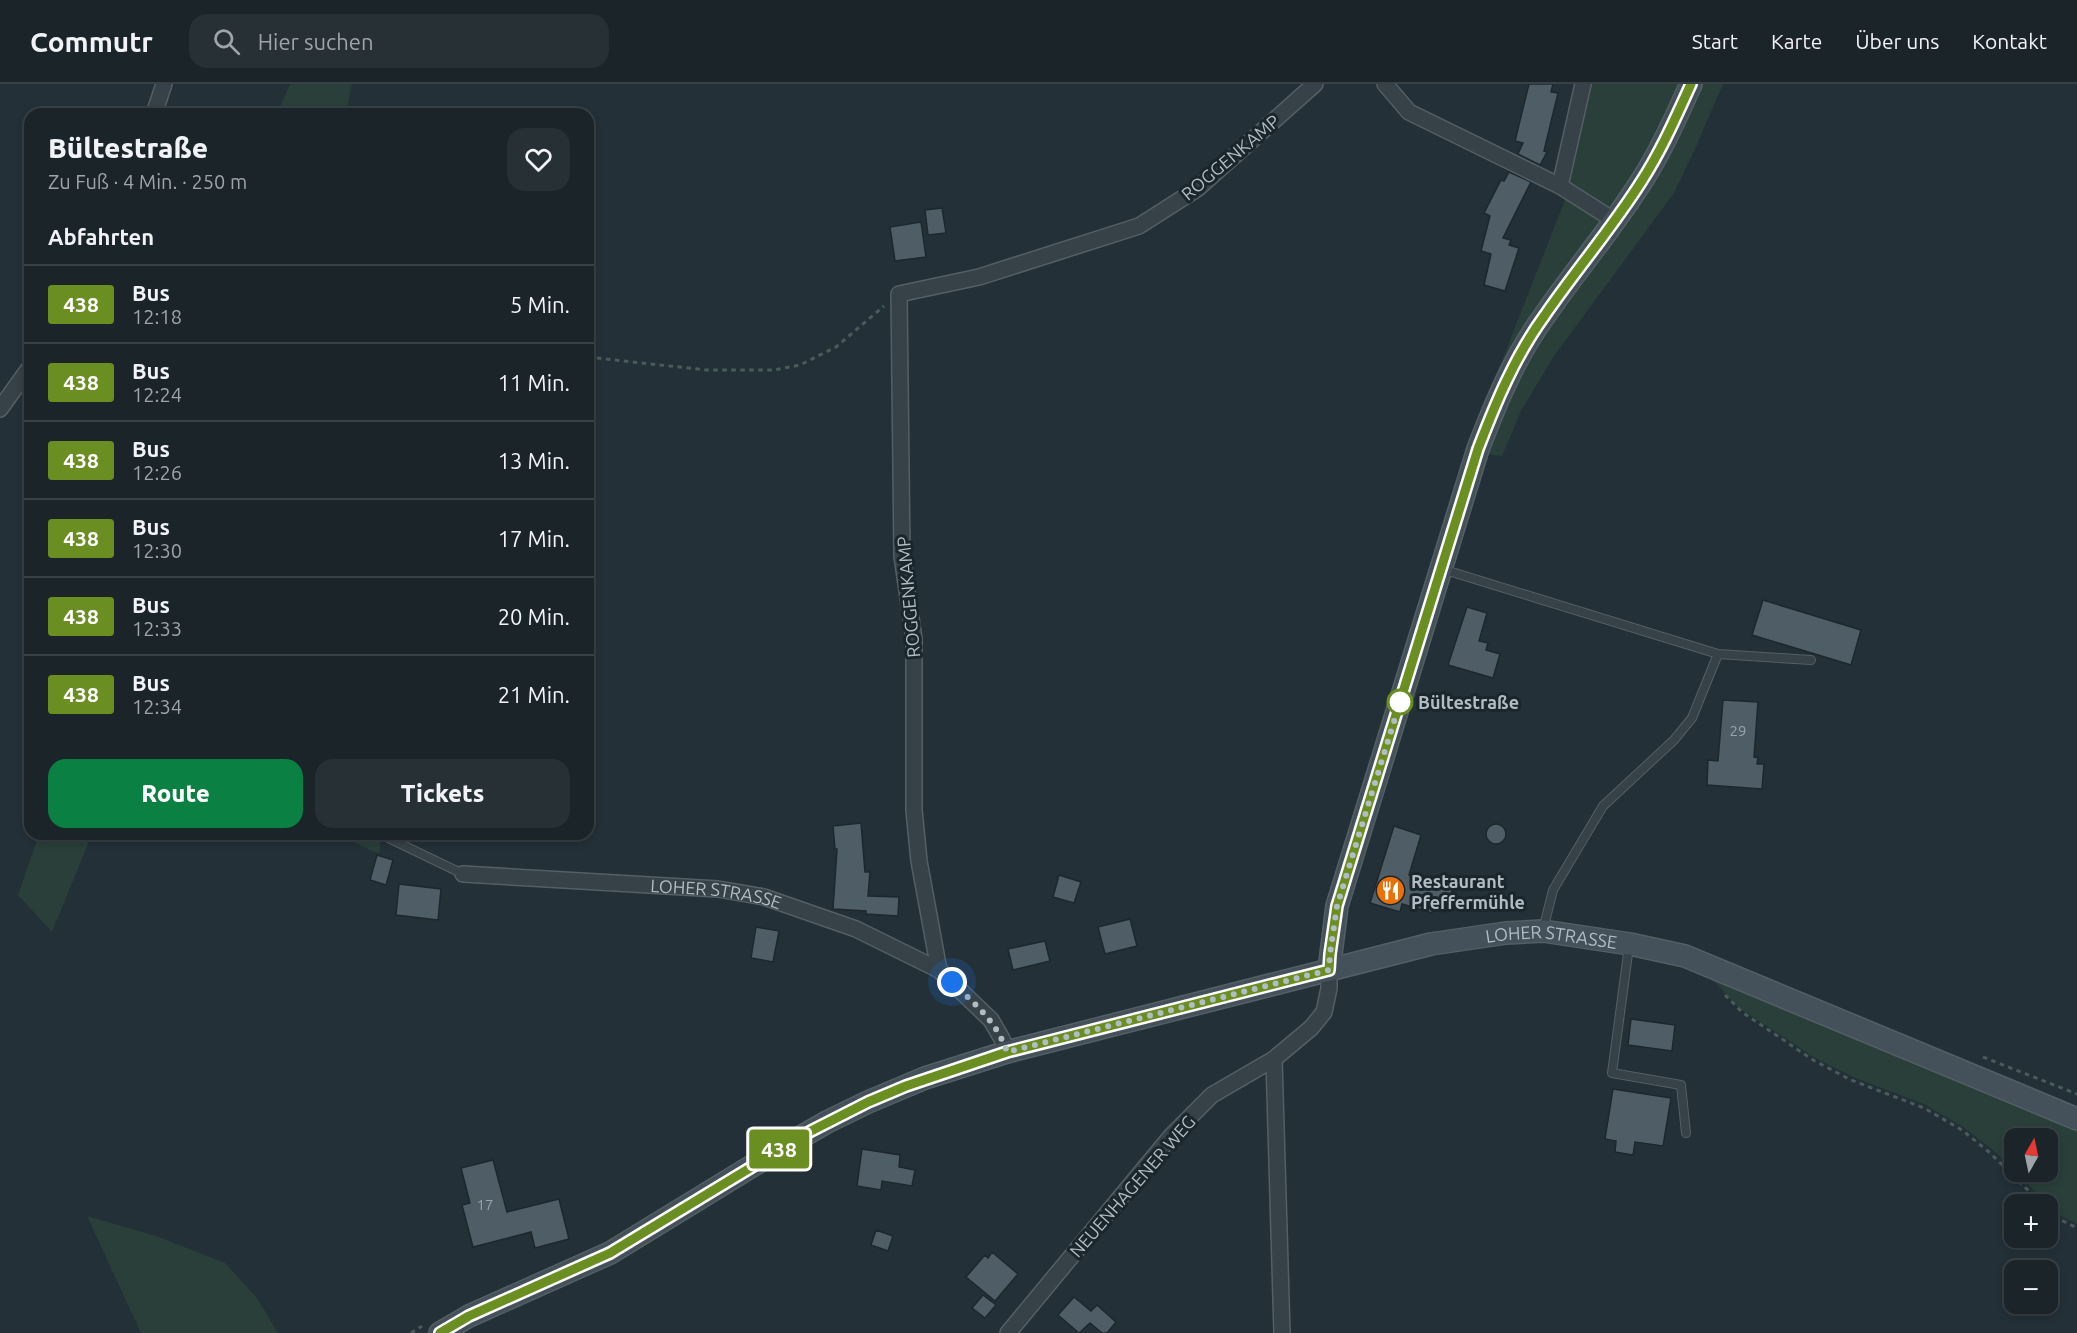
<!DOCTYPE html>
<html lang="de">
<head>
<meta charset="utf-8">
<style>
	:root { --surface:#1a2429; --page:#273035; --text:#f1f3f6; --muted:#9fa4a8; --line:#384146; --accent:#0b8043 }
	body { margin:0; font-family:Ubuntu,sans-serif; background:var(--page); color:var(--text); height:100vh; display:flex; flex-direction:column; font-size:22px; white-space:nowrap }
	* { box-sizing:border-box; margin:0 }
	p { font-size:20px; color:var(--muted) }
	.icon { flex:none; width:33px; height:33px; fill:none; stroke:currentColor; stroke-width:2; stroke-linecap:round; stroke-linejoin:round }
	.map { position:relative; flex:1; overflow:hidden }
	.sheet { position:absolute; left:24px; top:24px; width:570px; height:732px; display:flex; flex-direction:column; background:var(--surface); border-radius:18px; box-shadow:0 3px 9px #0003,0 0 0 2px var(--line) }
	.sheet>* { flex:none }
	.badge { padding:0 12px; border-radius:4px; font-size:21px; line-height:39px }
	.needle { width:39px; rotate:9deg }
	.controls { position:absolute; left:2004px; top:1044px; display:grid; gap:12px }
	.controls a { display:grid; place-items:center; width:54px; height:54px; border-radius:12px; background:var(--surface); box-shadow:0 3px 9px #0003,0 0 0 2px var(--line); font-size:30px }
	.you { position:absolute; width:30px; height:30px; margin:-15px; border:4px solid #fff; border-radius:50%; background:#1a73e8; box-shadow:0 0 0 9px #1a73e833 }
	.map>.badge { position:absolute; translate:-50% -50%; box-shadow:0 0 0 3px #fff }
	h2 { padding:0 24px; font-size:22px; line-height:54px }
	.round { display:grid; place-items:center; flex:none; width:63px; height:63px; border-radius:18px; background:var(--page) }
	.headline { display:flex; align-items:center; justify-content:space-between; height:102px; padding:0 24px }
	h1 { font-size:28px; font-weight:800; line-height:45px }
	.button { display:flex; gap:12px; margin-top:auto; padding:12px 24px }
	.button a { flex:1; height:69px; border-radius:18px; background:var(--accent); color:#fff; font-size:24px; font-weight:800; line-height:69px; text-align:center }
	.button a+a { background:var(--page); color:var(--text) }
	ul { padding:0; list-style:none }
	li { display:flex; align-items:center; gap:18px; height:78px; padding:0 24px; border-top:2px solid var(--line) }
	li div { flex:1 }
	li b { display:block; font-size:22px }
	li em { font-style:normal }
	li .badge { min-width:66px; font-weight:700; text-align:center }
	header { display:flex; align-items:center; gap:36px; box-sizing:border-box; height:84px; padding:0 30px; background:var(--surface); border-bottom:2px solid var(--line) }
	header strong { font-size:28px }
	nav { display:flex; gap:33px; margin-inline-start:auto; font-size:21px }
	.search { width:420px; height:54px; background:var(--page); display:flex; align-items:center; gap:15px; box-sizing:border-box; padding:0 21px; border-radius:18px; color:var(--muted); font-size:22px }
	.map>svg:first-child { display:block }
</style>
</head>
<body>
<header>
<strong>Commutr</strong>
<div class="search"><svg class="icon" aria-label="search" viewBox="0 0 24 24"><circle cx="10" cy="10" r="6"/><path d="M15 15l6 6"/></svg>Hier suchen</div>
<nav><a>Start</a><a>Karte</a><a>Über uns</a><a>Kontakt</a></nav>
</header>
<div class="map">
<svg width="2077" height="1249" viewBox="0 0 2077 1249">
	<rect width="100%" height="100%" fill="#233037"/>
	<path fill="#2a3f3a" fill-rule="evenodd" d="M290 0H352L346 30H277Z
		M1591 0H1723L1695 65 1674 109 1554 272 1521 327 1502 372 1469 368 1486 317 1567 111Z
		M39 750H92L52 848 18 811Z
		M338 750H382L379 769 372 767Z
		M1684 865 2077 1024V1140L2058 1130 1993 1066 1963 1043 1926 1021 1853 993 1815 974 1738 923ZM2014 1054H2048V1088H2014Z
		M87 1132 156 1152 225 1179 257 1214 278 1249H141Z"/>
	<path fill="#4e5d66" stroke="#1d282e" stroke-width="1.5" d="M1529 0H1553L1551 8 1558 9 1544 67 1547 68 1540 81 1518 70 1523 59 1515 57Z
		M1509 88 1531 98 1503 154 1511 156 1509 161 1519 164 1505 207 1484 201 1491 170 1481 167 1490 132 1484 129 1501 96 1504 97Z
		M942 124 946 149 928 151 925 126Z
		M921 138 926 173 895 177 890 143Z
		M1763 516 1861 546 1851 581 1752 551Z
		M1467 523 1487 529 1479 557 1488 559 1486 566 1500 570 1493 594 1448 581Z
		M1723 616 1758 618 1754 673 1758 674 1757 680H1764L1762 705 1707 701 1708 676 1718 677Z
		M861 739 865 788H870L868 812 899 813 898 832 866 830V827L833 825 837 765H835L833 742Z
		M1486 750a10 10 0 1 1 20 0a10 10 0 1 1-20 0Z
		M1394 742 1421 751 1409 791 1453 804 1446 828 1433 825 1432 829 1402 820 1400 828 1370 819Z
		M377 771 393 776 386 801 370 796Z
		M1059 791 1081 798 1074 819 1053 813Z
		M399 800 441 805 438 836 396 831Z
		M1130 835 1137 862 1105 870 1098 843Z
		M756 843 779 847 773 878 751 874Z
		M1045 857 1050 877 1013 886 1008 865Z
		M1631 935 1675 941 1672 967 1628 961Z
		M1613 1005 1671 1014 1663 1062 1635 1058 1633 1071 1615 1068 1616 1057 1605 1055Z
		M862 1065 900 1071 899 1083 915 1086 912 1102 882 1097 881 1106 857 1102Z
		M493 1076 507 1128 559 1115 569 1155 535 1164 531 1148 473 1163 462 1121 470 1119 461 1084Z
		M876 1146 893 1152 888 1167 871 1161Z
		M992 1168 1018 1190 995 1217 966 1193 985 1171 988 1174Z
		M983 1211 996 1221 985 1234 972 1224Z
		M1074 1213 1091 1227 1097 1221 1116 1238 1107 1249H1102L1090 1239 1079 1249 1058 1231Z"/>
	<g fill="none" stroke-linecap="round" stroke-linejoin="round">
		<defs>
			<path id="lane" d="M1442 485 1718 570 1811 576
				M380 750 463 790
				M1543 846 1553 806 1603 722 1674 656 1692 634 1718 570
				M1629 862 1612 989 1681 1001 1686 1049"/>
			<g id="street">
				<path d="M1385 0 1409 28 1560 102 1615 137"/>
				<path d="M154 30 164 0"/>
				<path d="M1560 102 1583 0"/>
				<path d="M0 325 30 283"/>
				<path id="s1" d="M463 790 718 805 764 813 856 845 939 886 991 936 1002 955 1007 968"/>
				<path d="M939 886 919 777 914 726V555L902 472 899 210 979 193 1139 142 1197 105 1315 0"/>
				<path d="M1274 975 1282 1249"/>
				<path d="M1008 1249 1172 1051 1212 1011 1274 975 1311 944 1324 928 1329 904V886"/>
			</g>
			<g id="secondary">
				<path d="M1329 886 1337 822 1478 365C1496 318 1515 272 1545 231 1576 186 1612 144 1641 98 1661 67 1676 33 1691 0"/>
				<path id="s2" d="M440 1249 469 1232 610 1169 780 1065 827 1038 868 1018 925 994 1007 968 1431 860 1506 849 1543 847 1630 860 1685 872 2077 1035"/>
			</g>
		</defs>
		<use href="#lane" stroke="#545f65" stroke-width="10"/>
		<use href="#street" stroke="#545f65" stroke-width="18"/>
		<use href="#secondary" stroke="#545f65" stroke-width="24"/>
		<path stroke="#495c5a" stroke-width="3" stroke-dasharray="4.5 4.5" stroke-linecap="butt" d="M588 273 706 286H774L800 281 836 263 884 222
			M1725 911 1742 928 1813 976 1851 996 1924 1024 1962 1046 1989 1068 2042 1120
			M1983 973 2077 1010
			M2048 1126 2055 1133 2077 1144
			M411 1249 422 1242"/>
		<use href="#lane" stroke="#364148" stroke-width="8"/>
		<use href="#street" stroke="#364148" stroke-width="15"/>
		<use href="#secondary" stroke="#44515a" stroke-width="21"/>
	</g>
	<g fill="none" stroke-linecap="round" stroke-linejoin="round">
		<defs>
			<path id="line" d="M440 1249 469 1232 610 1169 811 1047 868 1018 906 1002 1007 968 1329 886 1330 870 1337 822 1478 365C1496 318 1515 272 1545 231 1576 186 1612 144 1641 98 1661 67 1676 33 1691 0"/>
		</defs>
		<use href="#line" stroke="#fff" stroke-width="14"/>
		<use href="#line" stroke="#6b8e23" stroke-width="9"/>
		<path stroke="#b1bcc4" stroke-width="6" stroke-dasharray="0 10.8" d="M952 898C975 921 996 936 1007 968L1329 886 1330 870 1337 822 1400 618"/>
	</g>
	<defs>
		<symbol id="restaurant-disc" viewBox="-11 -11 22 22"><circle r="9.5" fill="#e8710a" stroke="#1b262c"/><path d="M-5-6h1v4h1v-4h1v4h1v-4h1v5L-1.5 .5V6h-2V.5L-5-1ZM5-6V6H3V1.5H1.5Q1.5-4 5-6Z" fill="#fff"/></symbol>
	</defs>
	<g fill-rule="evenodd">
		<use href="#restaurant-disc" x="1374" y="790" width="33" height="33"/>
	</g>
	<circle fill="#fff" stroke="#6b8e23" stroke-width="3" cx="1400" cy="618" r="12"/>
	<g text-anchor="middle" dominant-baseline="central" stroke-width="6" stroke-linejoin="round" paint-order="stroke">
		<g font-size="15" fill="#98a4ac">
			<text x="1738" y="646">29</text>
			<text x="485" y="1120">17</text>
		</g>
		<g font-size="18" fill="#b1bcc4" stroke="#1b262c">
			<text transform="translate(1230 73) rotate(-40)">ROGGENKAMP</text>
			<text transform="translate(908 513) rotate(-95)">ROGGENKAMP</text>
			<text stroke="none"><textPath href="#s1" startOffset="254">LOHER STRASSE</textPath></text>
			<text stroke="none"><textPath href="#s2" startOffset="1194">LOHER STRASSE</textPath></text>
			<text transform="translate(1132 1102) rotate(-49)">NEUENHAGENER WEG</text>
		</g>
		<g font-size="18" font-weight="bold" fill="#b1bcc4" stroke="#1b262c" text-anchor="start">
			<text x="1418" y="618">Bültestraße</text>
		</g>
		<g font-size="18" font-weight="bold" fill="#b1bcc4" stroke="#1b262c" text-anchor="start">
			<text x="1411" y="797">Restaurant<tspan x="1411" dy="21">Pfeffermühle</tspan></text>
		</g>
	</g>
</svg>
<div class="controls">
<a><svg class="needle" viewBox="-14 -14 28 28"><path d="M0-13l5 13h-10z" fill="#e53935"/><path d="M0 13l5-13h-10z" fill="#9fa4a8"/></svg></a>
<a>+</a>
<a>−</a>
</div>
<div class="you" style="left:952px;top:898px"></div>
<b class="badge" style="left:779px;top:1065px;background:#6b8e23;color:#fff">438</b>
<section class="sheet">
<div class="headline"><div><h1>Bültestraße</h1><p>Zu Fuß · 4 Min. · 250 m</p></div><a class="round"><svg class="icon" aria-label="heart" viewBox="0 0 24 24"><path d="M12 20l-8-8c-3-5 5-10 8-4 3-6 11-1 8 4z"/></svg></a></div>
<h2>Abfahrten</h2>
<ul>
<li><span class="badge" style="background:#6b8e23;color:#fff">438</span><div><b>Bus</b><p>12:18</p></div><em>5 Min.</em></li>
<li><span class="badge" style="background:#6b8e23;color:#fff">438</span><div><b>Bus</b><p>12:24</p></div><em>11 Min.</em></li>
<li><span class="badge" style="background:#6b8e23;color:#fff">438</span><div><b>Bus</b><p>12:26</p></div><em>13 Min.</em></li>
<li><span class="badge" style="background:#6b8e23;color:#fff">438</span><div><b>Bus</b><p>12:30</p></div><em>17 Min.</em></li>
<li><span class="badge" style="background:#6b8e23;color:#fff">438</span><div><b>Bus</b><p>12:33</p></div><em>20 Min.</em></li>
<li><span class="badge" style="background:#6b8e23;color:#fff">438</span><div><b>Bus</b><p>12:34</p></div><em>21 Min.</em></li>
</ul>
<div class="button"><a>Route</a><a>Tickets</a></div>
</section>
</div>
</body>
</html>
